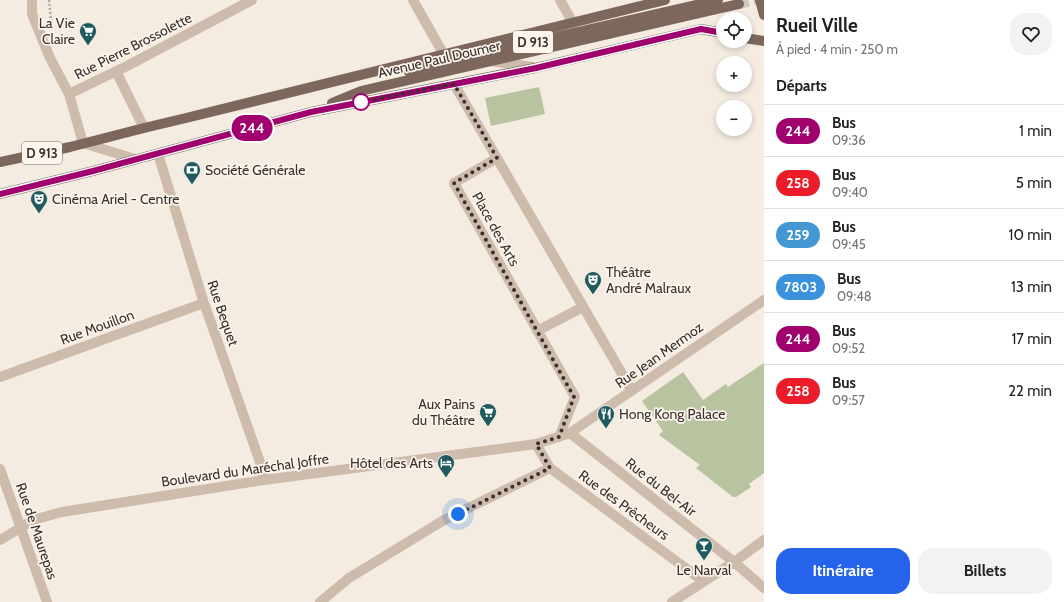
<!DOCTYPE html>
<html lang="fr">
<head>
<meta charset="utf-8">
<style>
	:root { --surface:#fff; --page:#f2f2f2; --text:#222; --muted:#767676; --line:#e0e0e0; --accent:#2563eb }
	body { margin:0; font-family:Cabin,sans-serif; background:var(--page); color:var(--text); height:100vh; display:flex; flex-direction:column; font-size:15px; white-space:nowrap }
	* { box-sizing:border-box; margin:0 }
	p { font-size:13px; color:var(--muted) }
	.icon { flex:none; width:22px; height:22px; fill:none; stroke:currentColor; stroke-width:2; stroke-linecap:round; stroke-linejoin:round }
	.map { position:relative; flex:1; overflow:hidden }
	.panel { display:flex; flex-direction:column; background:var(--surface); width:300px }
	.panel>* { flex:none }
	.badge { padding:0 8px; border-radius:13px; font-size:14px; line-height:26px }
	.controls { position:absolute; left:716px; top:12px; display:grid; gap:8px }
	.controls a { display:grid; place-items:center; width:36px; height:36px; border-radius:50%; background:var(--surface); box-shadow:0 2px 6px #0003; font-size:20px }
	.you { position:absolute; width:20px; height:20px; margin:-10px; border:3px solid #fff; border-radius:50%; background:#1a73e8; box-shadow:0 0 0 6px #1a73e833 }
	.map>.badge { position:absolute; translate:-50% -50%; box-shadow:0 0 0 2px #fff }
	h2 { padding:0 12px; font-size:15px; line-height:36px }
	.round { display:grid; place-items:center; flex:none; width:42px; height:42px; border-radius:16px; background:var(--page) }
	.summary { display:flex; align-items:center; justify-content:space-between; height:68px; padding:0 12px }
	h1 { font-size:19px; font-weight:700; line-height:30px }
	.button { display:flex; gap:8px; margin-top:auto; padding:8px 12px }
	.button a { flex:1; height:46px; border-radius:16px; background:var(--accent); color:#fff; font-size:16px; font-weight:700; line-height:46px; text-align:center }
	.button a+a { background:var(--page); color:var(--text) }
	ul { padding:0; list-style:none }
	li { display:flex; align-items:center; gap:12px; height:52px; padding:0 12px; border-top:1px solid var(--line) }
	li div { flex:1 }
	li b { display:block; font-size:15px }
	li em { font-style:normal }
	li .badge { min-width:44px; font-weight:700; text-align:center }
	main { display:flex; flex:1; min-height:0 }
	.map>svg:first-child { display:block }
</style>
</head>
<body>
<main>
<div class="map">
<svg width="764" height="602" viewBox="0 0 764 602">
	<rect width="100%" height="100%" fill="#f4ebe1"/>
	<path fill="#b8c4a0" d="M539 87 545 114 491 126 485 98Z
		M764 363V473L749 484 751 487 736 497H733L696 468 700 465 659 435 663 431 642 401 683 372 703 400 726 384 728 387Z"/>
	<g fill="none" stroke-linecap="round" stroke-linejoin="round">
		<path stroke="#cfc6bd" stroke-width="10" stroke-dasharray="10 5" stroke-linecap="butt" d="M739 4 756 0"/>
		<path stroke="#b9a596" stroke-width="2.5" stroke-dasharray="2 2" stroke-linecap="butt" d="M49 0 51 21"/>
		<path stroke="#cdbbac" stroke-width="10" d="M32 0V14L50 58 69 94 83 143 135 159
			M413 0 444 55
			M560 0 573 23
			M490 61 533 67
			M116 71 144 128
			M454 84 632 391
			M69 94 127 66 252 0
			M158 154 204 303 261 465 264 480
			M497 158 454 183 575 397 559 437
			M537 331 583 307
			M0 377 204 303
			M570 433 734 562 764 588
			M536 444 550 468 703 581
			M0 469 47 602
			M0 540 33 520 62 512 264 480 536 444 570 433 764 300
			M320 602 349 578 444 520 550 468
			M672 602 734 562 764 540"/>
		<path stroke="#7d675c" stroke-width="10" d="M760 0 764 15
			M745 38 764 41
			M408 71 718 0
			M332 103 361 91 739 4
			M0 162 70 147 144 128 186 118 665 0
			M0 194 93 171 311 112 535 68 701 29 723 33"/>
	</g>
	<g fill="none" stroke-linecap="round" stroke-linejoin="round">
		<defs>
			<path id="line" d="M0 194 93 171 311 112 536 68 701 29 723 33"/>
		</defs>
		<use href="#line" stroke="#fff" stroke-width="9"/>
		<use href="#line" stroke="#a0006e" stroke-width="6"/>
		<path stroke="#3b302b" stroke-width="4" stroke-dasharray="0 7.2" d="M361 102 454 84 497 158 454 183 574 397 559 437 536 444 550 468 458 514"/>
	</g>
	<defs>
		<symbol id="supermarket-pin" viewBox="-11 -11 22 30"><path d="M0 17L-7.5 6A9.5 9.5 0 1 1 7.5 6Z" fill="#1f5a5e" stroke="#fbf5ee"/><path d="M-6-5.5h2.5l.6 2H6L4.5 2H-2.5L-4.4-4H-6ZM-1.5 3.2a1.3 1.3 0 1 0 .1 0ZM3 3.2a1.3 1.3 0 1 0 .1 0Z" fill="#fff"/></symbol>
		<symbol id="bank-pin" viewBox="-11 -11 22 30"><path d="M0 17L-7.5 6A9.5 9.5 0 1 1 7.5 6Z" fill="#1f5a5e" stroke="#fbf5ee"/><path d="M-6-4H6V4H-6ZM0-2.3a2.3 2.3 0 1 0 0 4.6a2.3 2.3 0 1 0 0-4.6Z" fill="#fff"/></symbol>
		<symbol id="theatre-pin" viewBox="-11 -11 22 30"><path d="M0 17L-7.5 6A9.5 9.5 0 1 1 7.5 6Z" fill="#1f5a5e" stroke="#fbf5ee"/><path d="M-5-5.5Q0-4 5-5.5V0Q5 5 0 6Q-5 5-5 0ZM-3.3-2.5H-1v1.5H-3.3ZM1-2.5H3.3v1.5H1ZM-2.8 1Q0 5.5 2.8 1Z" fill="#fff"/></symbol>
		<symbol id="restaurant-pin" viewBox="-11 -11 22 30"><path d="M0 17L-7.5 6A9.5 9.5 0 1 1 7.5 6Z" fill="#1f5a5e" stroke="#fbf5ee"/><path d="M-5-6h1v4h1v-4h1v4h1v-4h1v5L-1.5 .5V6h-2V.5L-5-1ZM5-6V6H3V1.5H1.5Q1.5-4 5-6Z" fill="#fff"/></symbol>
		<symbol id="hotel-pin" viewBox="-11 -11 22 30"><path d="M0 17L-7.5 6A9.5 9.5 0 1 1 7.5 6Z" fill="#1f5a5e" stroke="#fbf5ee"/><path d="M-6-4.5h1.5V1H6V5H4.5V3h-9V5H-6ZM-4 0a1.8 1.8 0 1 1 3.6 0ZM.5 0V-2.5h3Q6-2.5 6 0Z" fill="#fff"/></symbol>
		<symbol id="bar-pin" viewBox="-11 -11 22 30"><path d="M0 17L-7.5 6A9.5 9.5 0 1 1 7.5 6Z" fill="#1f5a5e" stroke="#fbf5ee"/><path d="M-6-5H6L.8 .8V4.5H3.5V6h-7V4.5H-.8V.8Z" fill="#fff"/></symbol>
	</defs>
	<g fill-rule="evenodd">
		<use href="#supermarket-pin" x="78" y="21" width="20" height="27"/>
		<use href="#bank-pin" x="182" y="160" width="20" height="27"/>
		<use href="#theatre-pin" x="29" y="189" width="20" height="27"/>
		<use href="#theatre-pin" x="583" y="270" width="20" height="27"/>
		<use href="#supermarket-pin" x="478" y="402" width="20" height="27"/>
		<use href="#restaurant-pin" x="596" y="404" width="20" height="27"/>
		<use href="#hotel-pin" x="436" y="453" width="20" height="27"/>
		<use href="#bar-pin" x="694" y="536" width="20" height="27"/>
	</g>
	<circle fill="#fff" stroke="#a0006e" stroke-width="2" cx="361" cy="102" r="8"/>
	<g text-anchor="middle" dominant-baseline="central" stroke-width="3.5" stroke-linejoin="round" paint-order="stroke">
		<g fill="#fbf5ee" stroke="#756b66" stroke-width="1">
			<rect x="513" y="31" width="40" height="22" rx="3"/>
			<rect x="22" y="142" width="40" height="22" rx="3"/>
		</g>
		<g font-size="13" font-weight="bold" fill="#3b302b">
			<text x="533" y="42">D 913</text>
			<text x="42" y="153">D 913</text>
		</g>
		<g font-size="14" fill="#3b302b" stroke="#fbf5ee" text-anchor="start">
			<text x="75" y="23" text-anchor="end">La Vie<tspan x="75" dy="16">Claire</tspan></text>
			<text x="205" y="170">Société Générale</text>
			<text x="52" y="199">Cinéma Ariel - Centre</text>
			<text x="606" y="272">Théâtre<tspan x="606" dy="16">André Malraux</tspan></text>
			<text x="475" y="404" text-anchor="end">Aux Pains<tspan x="475" dy="16">du Théâtre</tspan></text>
			<text x="619" y="414">Hong Kong Palace</text>
			<text x="433" y="463" text-anchor="end">Hôtel des Arts</text>
			<text x="704" y="570" text-anchor="middle">Le Narval</text>
		</g>
		<g font-size="14" fill="#3b302b" stroke="#fbf5ee">
			<text transform="translate(133 46) rotate(-27)">Rue Pierre Brossolette</text>
			<text transform="translate(439 59) rotate(-13)">Avenue Paul Doumer</text>
			<text transform="translate(496 229) rotate(61)">Place des Arts</text>
			<text transform="translate(223 313) rotate(71)">Rue Bequet</text>
			<text transform="translate(97 327) rotate(-20)">Rue Mouillon</text>
			<text transform="translate(659 355) rotate(-35)">Rue Jean Mermoz</text>
			<text transform="translate(245 470) rotate(-8)">Boulevard du Maréchal Joffre</text>
			<text transform="translate(661 487) rotate(38)">Rue du Bel-Air</text>
			<text transform="translate(624 505) rotate(36)">Rue des Prêcheurs</text>
			<text transform="translate(37 531) rotate(71)">Rue de Maurepas</text>
		</g>
	</g>
</svg>
<div class="controls">
<a><svg class="icon" aria-label="locate" viewBox="0 0 24 24"><circle cx="12" cy="12" r="6"/><path d="M12 2v4M12 18v4M2 12h4M18 12h4"/></svg></a>
<a>+</a>
<a>−</a>
</div>
<div class="you" style="left:458px;top:514px"></div>
<b class="badge" style="left:252px;top:128px;background:#a0006e;color:#fff">244</b>
</div>
<section class="panel">
<div class="summary"><div><h1>Rueil Ville</h1><p>À pied · 4 min · 250 m</p></div><a class="round"><svg class="icon" aria-label="heart" viewBox="0 0 24 24"><path d="M12 20l-8-8c-3-5 5-10 8-4 3-6 11-1 8 4z"/></svg></a></div>
<h2>Départs</h2>
<ul>
<li><span class="badge" style="background:#a0006e;color:#fff">244</span><div><b>Bus</b><p>09:36</p></div><em>1 min</em></li>
<li><span class="badge" style="background:#ed1c2a;color:#fff">258</span><div><b>Bus</b><p>09:40</p></div><em>5 min</em></li>
<li><span class="badge" style="background:#4397d2;color:#fff">259</span><div><b>Bus</b><p>09:45</p></div><em>10 min</em></li>
<li><span class="badge" style="background:#3c91dc;color:#fff">7803</span><div><b>Bus</b><p>09:48</p></div><em>13 min</em></li>
<li><span class="badge" style="background:#a0006e;color:#fff">244</span><div><b>Bus</b><p>09:52</p></div><em>17 min</em></li>
<li><span class="badge" style="background:#ed1c2a;color:#fff">258</span><div><b>Bus</b><p>09:57</p></div><em>22 min</em></li>
</ul>
<div class="button"><a>Itinéraire</a><a>Billets</a></div>
</section>
</main>
</body>
</html>
